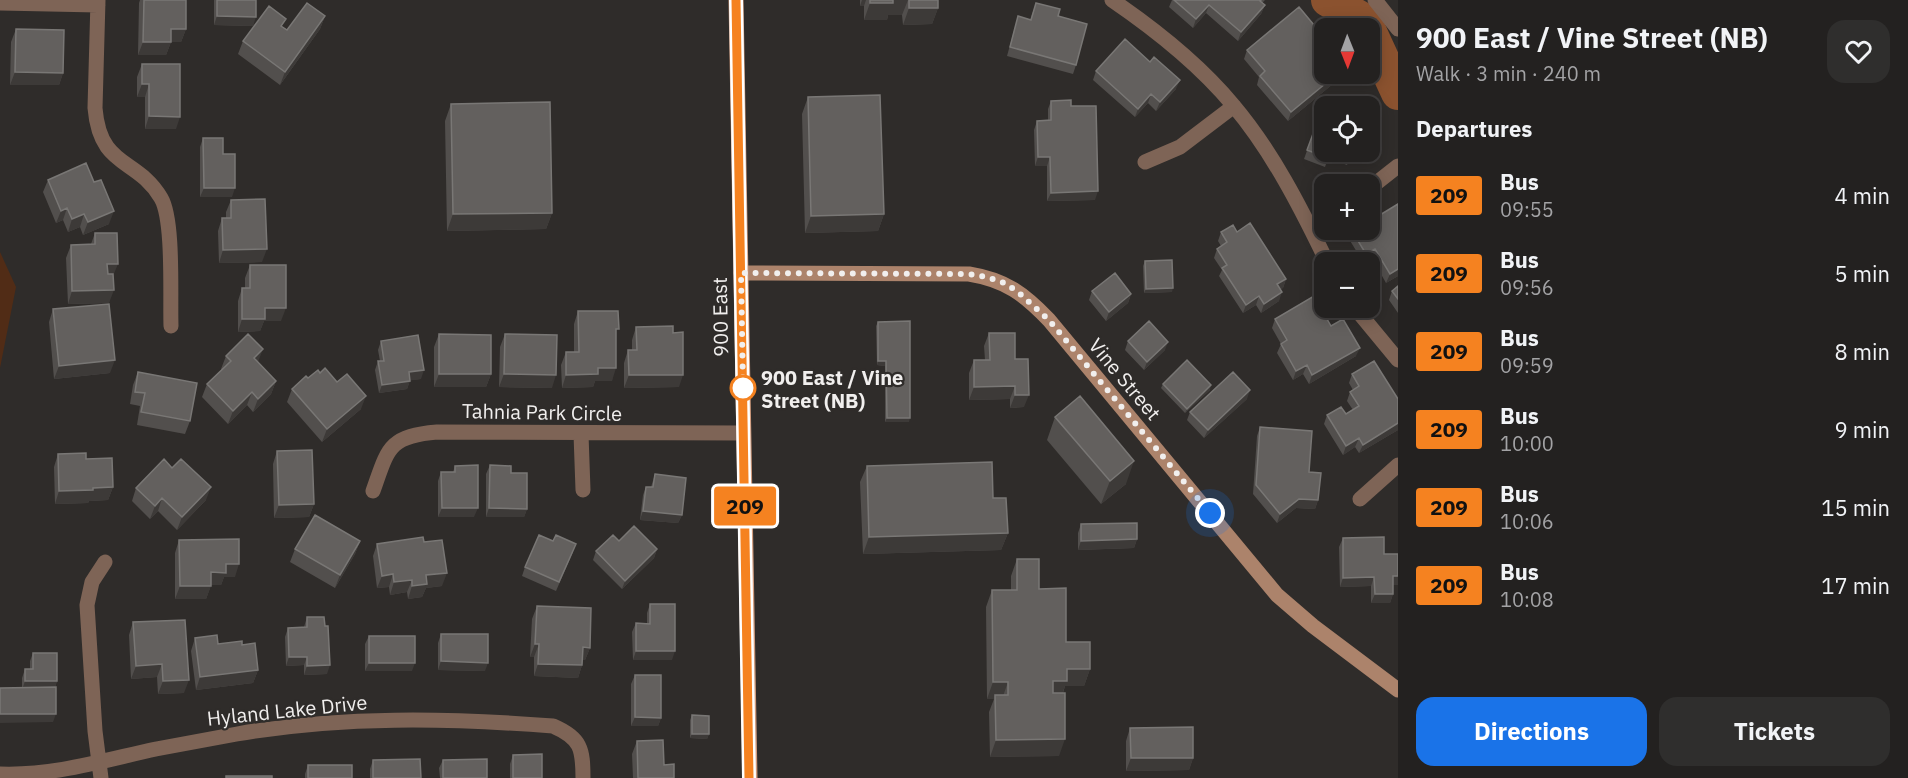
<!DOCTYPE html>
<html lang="en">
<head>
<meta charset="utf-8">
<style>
	:root { --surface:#232120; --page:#2f2e2d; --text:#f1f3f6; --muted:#a3a3a5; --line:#403e3e; --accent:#1a73e8 }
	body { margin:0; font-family:"IBM Plex Sans",sans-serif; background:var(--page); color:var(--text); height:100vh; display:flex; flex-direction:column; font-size:22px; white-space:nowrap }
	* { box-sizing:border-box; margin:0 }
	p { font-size:20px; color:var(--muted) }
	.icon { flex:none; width:33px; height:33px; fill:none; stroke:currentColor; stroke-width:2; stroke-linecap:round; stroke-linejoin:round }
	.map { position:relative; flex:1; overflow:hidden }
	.sheet { display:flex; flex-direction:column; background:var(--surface); width:510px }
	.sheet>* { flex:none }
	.badge { padding:0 12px; border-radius:4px; font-size:21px; line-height:39px }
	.needle { width:39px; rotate:179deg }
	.fabs { position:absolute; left:1314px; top:18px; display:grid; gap:12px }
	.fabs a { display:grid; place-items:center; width:66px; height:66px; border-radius:12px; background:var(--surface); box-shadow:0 3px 15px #0003,0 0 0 2px var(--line); font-size:30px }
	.you { position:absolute; width:30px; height:30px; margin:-15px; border:4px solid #fff; border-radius:50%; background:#1a73e8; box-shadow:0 0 0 9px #1a73e833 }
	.map>.badge { position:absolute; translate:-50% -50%; box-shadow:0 0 0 3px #fff }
	h2 { padding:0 18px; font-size:22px; line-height:54px }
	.round { display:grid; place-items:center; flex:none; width:63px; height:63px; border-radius:18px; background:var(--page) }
	.headline { display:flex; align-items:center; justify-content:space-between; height:102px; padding:0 18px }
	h1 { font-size:28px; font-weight:700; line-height:45px }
	.action { display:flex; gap:12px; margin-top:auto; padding:12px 18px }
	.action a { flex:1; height:69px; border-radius:18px; background:var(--accent); color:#fff; font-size:24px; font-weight:700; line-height:69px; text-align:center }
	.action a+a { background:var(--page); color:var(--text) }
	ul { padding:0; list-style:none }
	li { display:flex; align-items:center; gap:18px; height:78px; padding:0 18px }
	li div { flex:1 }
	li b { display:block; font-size:22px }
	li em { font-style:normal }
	li .badge { min-width:66px; font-weight:700; text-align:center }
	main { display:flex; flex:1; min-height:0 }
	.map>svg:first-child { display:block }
</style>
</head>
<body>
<main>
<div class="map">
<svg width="1398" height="778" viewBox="0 0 1398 778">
	<rect width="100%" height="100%" fill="#2f2c2a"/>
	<path fill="#512c16" d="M0 252 16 287 0 368Z"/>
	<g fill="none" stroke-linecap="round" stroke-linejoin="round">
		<path stroke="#8b522f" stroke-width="34" d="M1328 0 1364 20 1368 28
			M1370 32 1398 93"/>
		<path stroke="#7e6456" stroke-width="15" d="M98 0 95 108C100 169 137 157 161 198 174 220 170 296 171 326
			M1112 0C1156 30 1199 64 1233 105 1272 151 1301 208 1327 262
			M1375 0 1398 29
			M0 3 98 5
			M1145 162 1180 147 1234 106
			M1370 188 1398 166
			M1355 308 1398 360
			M581 434 583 490
			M373 491C388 449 388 436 437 432L743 433
			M1360 499 1398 465
			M0 774C54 776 105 760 156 749 183 744 210 739 237 734 341 716 448 718 553 726 581 738 583 749 583 778
			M101 778 95 731 87 605 92 582 105 562"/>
		<path stroke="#ac836b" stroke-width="15" d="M741 273 969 274C1006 280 1024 294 1049 320L1277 595 1313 626 1398 690"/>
		<path stroke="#cf9a7c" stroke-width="15" d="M736 0 750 778"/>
	</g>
	<path fill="#524f4d" d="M140 0H186V29L181 42H171L166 55H138L139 3Z
		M214 0H256L253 26 214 25Z
		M860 0H938V8L932 24 903 25 902 15H888L887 20H864V6H860Z
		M1172 0H1265L1262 3 1265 5 1261 14 1238 41 1206 13 1193 28 1169 7Z
		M1036 3 1076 65 1073 74 1007 56 1018 16 1030 20Z
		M325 16 320 29 280 85 238 54 243 41 283 27 287 30Z
		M16 29 63 73 59 85H10L11 42Z
		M1247 50 1324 74H1345L1288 121 1257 85 1259 77 1244 59Z
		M142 64 176 129H145V97H137V77Z
		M1096 71 1176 89 1156 111 1148 103 1135 117 1093 80Z
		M808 97 884 214 878 231 805 233 802 114Z
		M1051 101 1071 106 1095 200 1047 201V166H1035L1034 130 1037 121H1048V109Z
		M451 104 552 213 546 229 447 231 445 121Z
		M1324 104V152H1364L1360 161 1350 158 1347 165 1328 158 1325 167 1304 159Z
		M203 138 223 154 232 197H200V147Z
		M48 180 109 224 83 235 80 227 68 232 63 220 56 223 43 192Z
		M231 200 262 262 219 263 218 231 222 218H226V212Z
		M1398 204V276L1386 283 1372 258 1363 262 1349 239 1352 231Z
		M1221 232H1237L1286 279 1283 288 1280 289 1279 301 1261 313 1256 305 1243 313 1219 276 1222 270 1214 258 1217 249 1221 246 1218 241Z
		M95 233 113 275 109 303 68 304 66 258 71 245 91 244Z
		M1145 261 1172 292 1144 293 1143 266Z
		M250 265 281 321H264L260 331 238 332V301L242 288H245V278Z
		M1398 286V313L1389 300 1392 291Z
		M1092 291 1131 294 1128 303 1106 321 1089 300Z
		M53 309 110 373 54 379 49 322Z
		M578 311 616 336 612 381H595L593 387 562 388 561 365 566 352H574V324Z
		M1275 319 1331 326 1356 356 1309 384 1303 374 1293 380 1277 353 1281 344 1272 328Z
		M878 322 909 422H885V366L877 365 876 326Z
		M636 327 673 333 679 387 624 388V363L628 350H632V340Z
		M989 333 1015 359 1024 407 1010 408V399L969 400V373L974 360H985L984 346Z
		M439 334 491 374 486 387H434V347Z
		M505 334 552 388 499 387 500 347Z
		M381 341 421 379 410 380 407 389 379 393 375 370 378 361H380L378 350Z
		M1128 341 1165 350 1144 370 1125 350Z
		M226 356 258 362 276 381 271 394 253 412 247 405 228 424 202 397 207 384 222 370 221 369Z
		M138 372 190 421 185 434 137 425 140 406 130 404 133 385Z
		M320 373 337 382 361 409 322 442 287 402 292 389 308 378Z
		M1352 374 1398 399V430L1359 453 1355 447 1343 455 1324 424 1327 415 1346 414 1353 410 1347 401 1350 392 1353 390 1349 383Z
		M1163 384 1210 390 1185 413 1161 388Z
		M1247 399 1204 438 1187 420 1190 412Z
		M1055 417 1126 484 1101 504 1047 440Z
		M1260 427 1318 500 1315 509 1296 508 1277 523 1253 494 1257 436Z
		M277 451 314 504 309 517 274 518 273 464Z
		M58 454 86 459 113 487 108 500 89 501 88 503 55 504 54 467Z
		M490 465 511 473 527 509 524 517H486V474Z
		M455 466 474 517H438V481L441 472H453Z
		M867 466 993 498 1008 533 1001 550 863 554 860 482Z
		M655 474 682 515 678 523 640 520 643 495 646 487H651Z
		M136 488 206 500 177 530 158 511 150 519 132 501Z
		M1081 524 1137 539 1134 548 1078 550V533Z
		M1343 538 1384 554 1398 585H1393V594L1390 603H1371V586L1340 587 1339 547Z
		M179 540 235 577H224L221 585H211L206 599H175V553Z
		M360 541 355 554 335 588 290 562 295 549Z
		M553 541 573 552 556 591 522 576 525 567Z
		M619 541 657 549 654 558 622 589 593 560 596 551Z
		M424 542 442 586 426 588 422 597 408 599 407 592 390 595 389 587 377 588 373 556 377 544Z
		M1017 559 1039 589 1066 642 1090 669 1084 686H1065L1063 693 1059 756 990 757 989 712 994 699H987L986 607 992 590H1011V576Z
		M650 604 672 660H633L632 632 636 623 647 624V613Z
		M537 606 590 648 585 660H582V665L578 678 534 676V657H530L532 619Z
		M307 617 327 674 304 675V665L286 666 285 637 288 628 304 627Z
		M133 622 184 693 158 694 157 677 131 679 129 635Z
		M441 634 485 671 438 670V643Z
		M369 636 412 671H365V644Z
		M195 638 218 644 242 645 258 670 253 683 196 690 191 651Z
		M33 653 57 681 55 687 53 722 22 687V678L25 669H30V661Z
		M635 675 661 718 658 726H631V684Z
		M692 715 709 734 707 739 690 738V720Z
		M1130 728 1193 758 1189 770 1126 771V741Z
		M637 741 664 765 674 778H633L632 754Z
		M513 755 542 778H510V764Z
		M373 760 421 778H370V769Z
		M443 760 487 778H440L439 768Z
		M308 765 352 778H305V774Z"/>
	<path fill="#3d3a38" d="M862 0H866L864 6H860Z
		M892 0H908L902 15H888L887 20H864L870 3Z
		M1209 5 1206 13 1193 28 1196 19Z
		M1265 5 1261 14 1238 41 1241 32Z
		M909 8H938L932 24 903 25Z
		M217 16 256 17 253 26 214 25Z
		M325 16 320 29 280 85 285 72Z
		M171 29H186L181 42H166Z
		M143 42H171L166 55H138Z
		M15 72 63 73 59 85H10Z
		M1337 74H1345L1288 121 1291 112Z
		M1180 80 1176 89 1156 111 1160 102Z
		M142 84H149L145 97H137Z
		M1151 94 1148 103 1135 117 1138 109Z
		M149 116 180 117 176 129H145Z
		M1038 157H1050L1047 166H1035Z
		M204 188H235L232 197H200Z
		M1098 191 1095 200 1047 201 1051 193Z
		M67 208 63 220 56 223 61 211Z
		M114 211 109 224 83 235 88 222Z
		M552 213 546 229 447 231 453 214Z
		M84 214 80 227 68 232 72 219Z
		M884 214 878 231 805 233 811 216Z
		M267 249 262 262 219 263 223 250Z
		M1375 249 1372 258 1363 262 1366 254Z
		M107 264H118L113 276 102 277Z
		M1398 269V276L1386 283 1390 274Z
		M1286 279 1283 288 1274 293 1277 284Z
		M1173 288 1172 292 1144 293 1146 289Z
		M114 290 109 303 68 304 72 291Z
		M1282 292 1279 301 1261 313 1264 304Z
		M1131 294 1128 303 1106 321 1109 312Z
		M1259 296 1256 305 1243 313 1246 305Z
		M265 308H286L281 321H264L260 331 238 332 242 319Z
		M1168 342 1165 350 1144 370 1147 362Z
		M1360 348 1356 356 1309 384 1312 375Z
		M263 349 258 362 249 371 254 358Z
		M115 360 110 373 54 379 59 366Z
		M878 361H886L885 366 877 365Z
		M1307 365 1303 374 1293 380 1296 371Z
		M598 368H616L612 381H595L593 387 562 388 566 375Z
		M424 370 421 379 406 381 409 372Z
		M439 374H491L486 387H434Z
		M504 374 556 375 552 388 499 387Z
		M629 375H683L679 387 624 388Z
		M276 381 271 394 253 412 258 399Z
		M410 381 407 389 379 393 382 385Z
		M1211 385 1210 390 1185 413 1187 409Z
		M1015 386 1010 399 969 400 974 387Z
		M1250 390 1247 399 1204 438 1208 430Z
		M252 392 247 405 228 424 233 411Z
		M1015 395H1029L1024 407 1010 408Z
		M366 396 361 409 322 442 327 429Z
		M887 418H910L909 422H885Z
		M1398 423V430L1359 453 1363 445Z
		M1359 438 1355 447 1343 455 1346 446Z
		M1134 461 1126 484 1101 504 1110 481Z
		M113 487 108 500 89 501 88 503 55 504 59 491Z
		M211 487 206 500 177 530 182 517Z
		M162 498 158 511 150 519 155 506Z
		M1299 499 1318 500 1315 509 1296 508 1277 523 1280 514Z
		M314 504 309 517 274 518 279 505Z
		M442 508H478L474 517H438Z
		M489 508 527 509 524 517H486Z
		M643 511 682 515 678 523 640 520Z
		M1008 533 1001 550 863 554 869 537Z
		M1137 539 1134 548 1078 550 1081 541Z
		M360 541 355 554 335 588 340 575Z
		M657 549 654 558 622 589 625 581Z
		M226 564H239L235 577H224L221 585H206L211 572Z
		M447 573 442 586 426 588 422 597 408 599 412 586 426 575Z
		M393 574 389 587 377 588 382 576Z
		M1393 576H1398V585H1390Z
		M1374 577 1371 586 1340 587 1343 578Z
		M412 580 407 592 390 595 394 582Z
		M180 586H211L206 599H175Z
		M1375 594H1393L1390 603H1371Z
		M535 644H539L534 657H530Z
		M583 647 590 648 585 660H578Z
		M636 651H675L672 660H633Z
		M289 657H307L304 665 286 666Z
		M441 661 488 663 485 671 438 670Z
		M369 663H415L412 671H365Z
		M162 664 157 677 131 679 136 666Z
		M538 664 582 665 578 678 534 676Z
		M330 665 327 674 304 675 307 666Z
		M1067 669H1090L1084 686H1065L1061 697 1047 698 1053 681Z
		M258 670 253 683 196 690 200 677Z
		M189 680 184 693 158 694 163 681Z
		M25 681H57L54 690H22Z
		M993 682H1008L1002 699 995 695 994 699H987Z
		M0 714H56L53 722 0 723Z
		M635 717 661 718 658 726H631Z
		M692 734H709L707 739 690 738Z
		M1065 739 1059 756 990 757 996 740Z
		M1131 758H1193L1189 770 1126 771Z"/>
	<path fill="#63605e" stroke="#797775" stroke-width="1.5" d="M144 0H186V29H171V42H143Z
		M217 0H256V17L217 16Z
		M870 0H893V3H870Z
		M909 0H938V8H909Z
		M1174 0H1261L1260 1 1265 5 1241 32 1209 5 1196 19Z
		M307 3 325 16 285 72 243 41 269 6 286 19 281 26 287 30Z
		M1036 3 1060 9 1058 16 1087 24 1076 65 1010 47 1018 16 1031 20Z
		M1299 7 1324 37V74H1337L1291 112 1260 76 1265 71 1247 50Z
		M16 29 64 30 63 73 15 72Z
		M1125 39 1150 62 1154 57 1180 80 1160 102 1151 94 1138 109 1096 71Z
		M142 64H180V117L149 116V84H142Z
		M880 95 884 214 811 216 808 97Z
		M1071 100V106H1096L1098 191 1051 193 1050 157H1038L1037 121 1051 120V101Z
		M550 102 552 213 453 214 451 104Z
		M1324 104 1331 106H1324V152H1330L1328 158 1307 150Z
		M1370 120 1374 122 1370 136Z
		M203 138H223V154H235V188H204Z
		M1338 152H1352L1351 156Z
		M86 163 94 182 101 180 114 211 88 222 84 214 72 219 67 208 61 211 48 180Z
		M265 199 267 249 223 250 222 218H231V200Z
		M1398 204V269L1390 274 1375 249 1366 254 1352 231 1354 230H1370V221Z
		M1250 223 1286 279 1277 284 1282 292 1264 304 1259 296 1246 305 1222 268 1227 265 1217 249 1227 242 1221 232 1233 225 1237 232Z
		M95 233H117L118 264H107L108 274H113L114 290 72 291 71 245 95 244Z
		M1172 260 1173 288 1146 289 1145 261Z
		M250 265H286V308H265V319H242V288H250Z
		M1115 273 1131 294 1109 312 1092 291Z
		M1398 286V299L1392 291Z
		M1314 296 1331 326 1343 319 1360 348 1312 375 1307 365 1296 371 1281 344 1287 340 1275 319Z
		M109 304 115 360 59 366 53 309Z
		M578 311H618L619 329H616V368H598V374L566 375V352H579Z
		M910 321V418H887L886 361H878V322Z
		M1149 321 1168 342 1147 362 1128 341Z
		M673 326V333L683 332V375H629L628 350H637L636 327Z
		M989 333H1015V359H1028L1029 395H1015V386L974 387V360H990Z
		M248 334 263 349 254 358 276 381 258 399 252 392 233 411 207 384 231 361 226 356Z
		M439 334 491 335V374H439Z
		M505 334 557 335 556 375 504 374Z
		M418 335 424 370 409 372 410 381 382 385 378 361H384L381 341Z
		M1187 360 1211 385 1187 409 1163 384Z
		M1374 361 1398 399V423L1363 445 1359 438 1346 446 1327 415 1341 407 1346 414 1359 406 1350 392 1359 386 1352 374Z
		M325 368 337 382 347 374 366 396 327 429 292 389 306 376 308 378 318 370 320 373Z
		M138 372 197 383 190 421 141 412 145 393 135 392Z
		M1233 372 1250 390 1208 430 1190 412Z
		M1080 396 1134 461 1110 481 1055 417Z
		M1260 427 1312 431 1309 472 1321 473 1318 500 1299 499 1280 514 1256 485Z
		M312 450 314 504 279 505 277 451Z
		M86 453V459L112 458 113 487 93 488V490L59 491 58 454Z
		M164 459 172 468 181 459 211 487 182 517 162 498 155 506 136 488Z
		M992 462 993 498H1006L1008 533 869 537 867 466Z
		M478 465V508H442L441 472H455V466Z
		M490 465 511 466V473H527V509L489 508Z
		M655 474 686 478 682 515 643 511 646 487H653Z
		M315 515 360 541 340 575 295 549Z
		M1137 523V539L1081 541V524Z
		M634 526 657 549 625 581 596 551 613 535 619 541Z
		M539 535 553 541 556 535 576 544 559 582 525 567Z
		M423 537 424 542 442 540 447 573 426 575 427 584 412 586V580L394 582 393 574 382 576 377 544Z
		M1384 537V554H1398V576H1393V594H1375L1374 577 1343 578V538Z
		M239 539V564H226V573L211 572V586H180L179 540Z
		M1017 559H1039V589L1066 588V642H1090V669H1067V681H1053V693H1065V739L996 740 995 695H1008V682H993L992 590H1017Z
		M650 604H675V651H636V623L650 624Z
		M537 606 591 608 590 648 583 647 582 665 538 664 539 644H535Z
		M307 617H324L325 626H328L330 665 307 666V657H289L288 628 307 627Z
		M185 620 189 680 163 681 162 664 136 666 133 622Z
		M441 634H488V663L441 661Z
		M217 635 218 644 242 641V645L255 643 258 670 200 677 195 638Z
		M369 636H415V663H369Z
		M33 653H57V681H25V669H33Z
		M635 675H661V718L635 717Z
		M56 687V714H0V688Z
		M692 715 709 716V734H692Z
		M1193 727V758H1131L1130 728Z
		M663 740 664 765 674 764V778H638L637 741Z
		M542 754V778H513V755Z
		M420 759 421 778H373V760Z
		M487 759V778H443V760Z
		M308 765H352V778H308Z
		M226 776H272V778H226Z"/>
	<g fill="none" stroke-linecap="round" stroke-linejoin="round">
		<defs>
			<path id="line" d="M736 0 749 778"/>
		</defs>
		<use href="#line" stroke="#fff" stroke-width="14"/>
		<use href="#line" stroke="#f58220" stroke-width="9"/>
		<path stroke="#f1efee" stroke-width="6" stroke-dasharray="0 10.8" d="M743 388 741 273 969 274 986 277 1002 282 1017 291 1049 320 1210 513"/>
	</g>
	<circle fill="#fff" stroke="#f58220" stroke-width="3" cx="743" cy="388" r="12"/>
	<g text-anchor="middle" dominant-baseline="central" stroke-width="4.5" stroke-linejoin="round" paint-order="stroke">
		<g font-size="20" fill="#f1efee" stroke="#2f2c2a">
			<text transform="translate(720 317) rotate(-91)">900 East</text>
			<text transform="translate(1125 379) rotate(50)">Vine Street</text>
			<text transform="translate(542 412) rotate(1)">Tahnia Park Circle</text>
			<text transform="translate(287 710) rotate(-6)">Hyland Lake Drive</text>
		</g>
		<g font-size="20" font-weight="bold" fill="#f1efee" stroke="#2f2c2a" text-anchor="start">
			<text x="761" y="377">900 East / Vine<tspan x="761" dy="23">Street (NB)</tspan></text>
		</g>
	</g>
</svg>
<div class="fabs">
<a><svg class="needle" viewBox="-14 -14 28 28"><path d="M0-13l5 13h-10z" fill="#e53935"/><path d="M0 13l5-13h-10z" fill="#a3a3a5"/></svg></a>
<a><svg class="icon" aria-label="locate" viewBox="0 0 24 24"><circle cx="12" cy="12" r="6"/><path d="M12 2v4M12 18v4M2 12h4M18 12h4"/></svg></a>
<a>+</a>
<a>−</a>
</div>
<div class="you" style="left:1210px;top:513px"></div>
<b class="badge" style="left:745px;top:506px;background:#f58220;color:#111">209</b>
</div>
<section class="sheet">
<div class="headline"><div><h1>900 East / Vine Street (NB)</h1><p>Walk · 3 min · 240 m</p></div><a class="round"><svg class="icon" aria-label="heart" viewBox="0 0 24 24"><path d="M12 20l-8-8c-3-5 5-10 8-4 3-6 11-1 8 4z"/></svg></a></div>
<h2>Departures</h2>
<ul>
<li><span class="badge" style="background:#f58220;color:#111">209</span><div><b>Bus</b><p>09:55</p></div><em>4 min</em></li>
<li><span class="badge" style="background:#f58220;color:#111">209</span><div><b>Bus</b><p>09:56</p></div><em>5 min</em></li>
<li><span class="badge" style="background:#f58220;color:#111">209</span><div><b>Bus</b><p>09:59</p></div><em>8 min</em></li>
<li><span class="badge" style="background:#f58220;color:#111">209</span><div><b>Bus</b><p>10:00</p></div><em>9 min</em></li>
<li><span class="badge" style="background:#f58220;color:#111">209</span><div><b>Bus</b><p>10:06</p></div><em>15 min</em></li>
<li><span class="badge" style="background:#f58220;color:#111">209</span><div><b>Bus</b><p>10:08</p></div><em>17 min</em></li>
</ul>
<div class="action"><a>Directions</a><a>Tickets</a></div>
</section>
</main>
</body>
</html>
